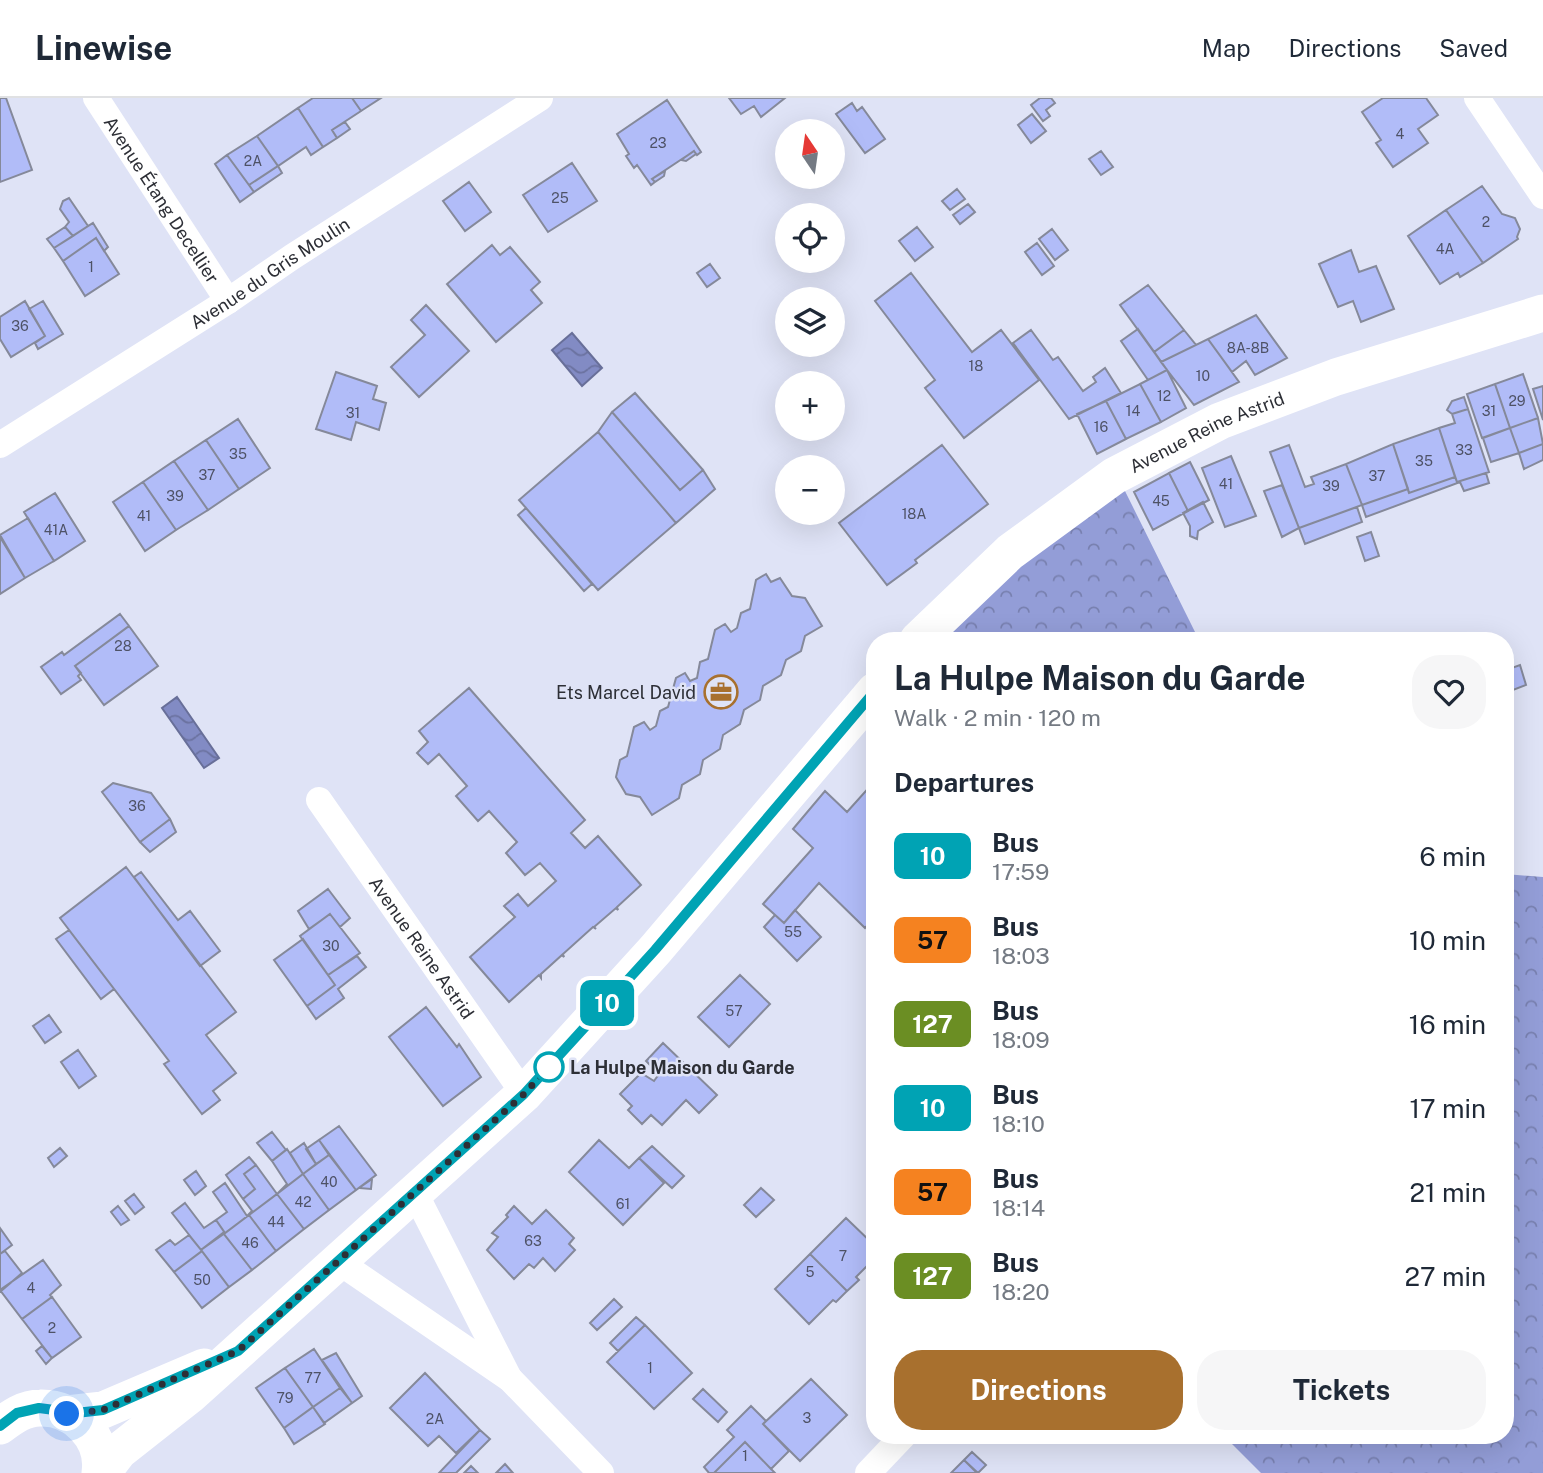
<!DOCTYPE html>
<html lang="en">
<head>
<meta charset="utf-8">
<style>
	:root { --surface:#fff; --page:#f6f6f7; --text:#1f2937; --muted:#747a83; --line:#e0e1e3; --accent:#a8702e }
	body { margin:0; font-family:"Public Sans",sans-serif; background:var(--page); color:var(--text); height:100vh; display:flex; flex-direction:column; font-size:26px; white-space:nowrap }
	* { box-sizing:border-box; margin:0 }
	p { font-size:23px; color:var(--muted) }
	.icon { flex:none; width:38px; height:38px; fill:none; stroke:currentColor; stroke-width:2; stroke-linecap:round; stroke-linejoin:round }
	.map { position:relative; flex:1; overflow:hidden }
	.sheet { position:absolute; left:866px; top:534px; width:648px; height:812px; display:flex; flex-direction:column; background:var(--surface); border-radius:28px; box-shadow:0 7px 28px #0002 }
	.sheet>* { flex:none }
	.badge { padding:0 14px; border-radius:10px; font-size:24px; line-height:46px }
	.needle { width:46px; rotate:347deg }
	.buttons { position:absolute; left:775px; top:21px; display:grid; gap:14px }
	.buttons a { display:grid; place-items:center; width:70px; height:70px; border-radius:50%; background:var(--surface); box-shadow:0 7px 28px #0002; font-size:35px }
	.you { position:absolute; width:35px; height:35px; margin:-18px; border:5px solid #fff; border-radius:50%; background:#1a73e8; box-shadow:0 0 0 10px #1a73e833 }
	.map>.badge { position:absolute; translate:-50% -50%; box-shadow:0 0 0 4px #fff }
	h2 { padding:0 28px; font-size:26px; line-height:63px }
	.round { display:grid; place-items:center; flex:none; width:74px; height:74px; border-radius:28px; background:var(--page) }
	.head { display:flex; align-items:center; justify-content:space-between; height:119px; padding:0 28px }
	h1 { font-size:33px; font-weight:700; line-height:52px }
	.action { display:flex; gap:14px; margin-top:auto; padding:14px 28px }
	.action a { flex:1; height:80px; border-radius:28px; background:var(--accent); color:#fff; font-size:28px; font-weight:700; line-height:80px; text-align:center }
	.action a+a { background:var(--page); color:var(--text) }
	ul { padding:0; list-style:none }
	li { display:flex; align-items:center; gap:21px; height:84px; padding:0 28px }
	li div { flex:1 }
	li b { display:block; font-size:26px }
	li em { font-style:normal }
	li .badge { min-width:77px; font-weight:700; text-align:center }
	header { display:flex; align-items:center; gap:42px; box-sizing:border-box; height:98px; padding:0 35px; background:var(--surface); border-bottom:2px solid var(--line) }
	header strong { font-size:33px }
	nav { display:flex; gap:38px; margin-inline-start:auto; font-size:24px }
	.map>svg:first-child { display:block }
</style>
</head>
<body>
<header>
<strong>Linewise</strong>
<nav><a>Map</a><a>Directions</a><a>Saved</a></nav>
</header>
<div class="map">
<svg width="1543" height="1375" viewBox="0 0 1543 1375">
	<defs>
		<pattern id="forest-crowns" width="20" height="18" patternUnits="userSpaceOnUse" patternTransform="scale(1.75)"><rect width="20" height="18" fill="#939dd7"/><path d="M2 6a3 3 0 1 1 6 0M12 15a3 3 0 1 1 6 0" fill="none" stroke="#7880af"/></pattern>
		<pattern id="water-waves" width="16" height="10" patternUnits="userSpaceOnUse" patternTransform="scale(1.75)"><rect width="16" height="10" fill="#828bc4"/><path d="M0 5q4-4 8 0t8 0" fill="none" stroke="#6b72a0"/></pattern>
	</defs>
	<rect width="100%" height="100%" fill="#dfe3f6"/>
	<path fill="url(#forest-crowns)" d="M1122 387 1199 542H942L938 535Z
		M1505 776 1543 779V1375H1261L1223 1337H1505Z"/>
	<path fill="url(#water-waves)" stroke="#686f99" stroke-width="2" d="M572 235 602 270 582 288 552 252Z
		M177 599 219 660 204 670 162 610Z"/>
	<path fill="#b1bcf8" stroke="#85899a" stroke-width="2" d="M0 0H6L32 72 0 84Z
		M313 0H352L361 13 332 32 337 40 323 49 298 10Z
		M352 0H381L361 13Z
		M729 0H785L761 19 754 8 741 16Z
		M1040 0H1051L1055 5 1046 12 1050 18 1043 23 1031 7Z
		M1383 0H1426L1438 17 1418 31 1428 45 1393 69 1376 45 1381 42 1362 14Z
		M667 2 701 54 697 57 694 53 652 81 655 84 651 87 637 67 634 70 626 58 629 56 617 36Z
		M852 5 857 13 862 9 885 41 865 55 836 16Z
		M298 10 323 49 311 57 306 49 278 68 257 38Z
		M1032 16 1046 33 1031 45 1018 27Z
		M345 24 350 31 337 40 332 32Z
		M257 38 278 68 249 87 227 57Z
		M694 53 696 56 686 63 681 62Z
		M1101 53 1113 69 1101 77 1089 61Z
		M227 57 254 94 240 104 215 66Z
		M572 65 597 103 548 134 523 97Z
		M278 68 282 75 254 94 249 87Z
		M665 73 664 78 655 84 652 81Z
		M469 84 491 114 465 133 443 103Z
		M1482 88 1502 116 1515 120 1520 131 1517 139 1518 141 1483 165 1446 112Z
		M957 91 965 101 950 112 942 103Z
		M69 100 88 128 73 138 65 129 69 124 60 111 63 103Z
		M968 106 975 114 960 126 953 117Z
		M1446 112 1483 165 1460 179 1458 175 1440 186 1408 138Z
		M93 125 108 149 104 153 96 140 63 163 54 150Z
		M65 129 73 138 54 150 47 141Z
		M917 129 933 149 915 163 899 143Z
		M1052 131 1068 152 1055 162 1039 141Z
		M96 140 119 176 85 198 63 163Z
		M1037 145 1054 168 1042 177 1025 154Z
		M492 147 500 157 510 149 540 184 531 192 542 205 496 244 447 186Z
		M1351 152 1359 174 1376 168 1394 211 1361 224 1353 203 1338 209 1319 166Z
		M710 166 720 180 707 189 697 175Z
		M911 175 972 254 1001 232 1039 282 964 340 925 290 935 282 875 203Z
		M1148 187 1184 232 1154 254 1120 207Z
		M25 203 45 238 11 259 0 241V219Z
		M43 203 63 236 38 251 35 245 45 238 29 211Z
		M426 207 469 253 419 299 391 269 425 237 411 222Z
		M1256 217 1287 260 1255 277 1246 263 1232 274 1208 241Z
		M1138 231 1167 272 1148 282 1121 243Z
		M1031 232 1053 262 1058 259 1083 293 1096 284 1093 279 1105 270 1121 295 1069 321 1013 245Z
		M1184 232 1196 247 1161 264 1154 254Z
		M1208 241 1239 284 1194 307 1161 264Z
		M1167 272 1186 310 1161 324 1140 286Z
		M336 274 377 288 373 301 386 305 379 332 356 324 351 342 316 331Z
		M1523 276 1538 320 1510 330 1495 286Z
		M1140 286 1161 324 1126 341 1106 303Z
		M1495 286 1510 330 1482 340 1467 296Z
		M1543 288V322L1533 291Z
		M635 295 703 372 680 392 612 314Z
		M1464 299 1468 311 1452 316 1447 312 1452 303Z
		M1106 303 1126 341 1097 356 1077 316Z
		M1468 311 1489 374 1457 384 1439 330 1455 325 1452 316Z
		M612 314 680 392 703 372 715 391 676 425 598 334Z
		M1538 320 1543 346 1519 355 1510 330Z
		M238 321 270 370 239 391 206 342Z
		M1439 330 1455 379 1409 395 1393 346Z
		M1510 330 1519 355 1491 364 1483 340Z
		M598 334 676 425 598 492 519 402Z
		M206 342 239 391 208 412 174 363Z
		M1393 346 1408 391 1362 407 1346 366Z
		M1543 346V362L1524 371 1519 355Z
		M942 347 988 406 915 462 917 465 887 487 839 425Z
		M1289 347 1305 389 1314 386 1311 379 1346 366 1362 407 1299 430 1270 354Z
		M1231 358 1256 418 1225 429 1202 370Z
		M174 363 208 412 176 432 143 384Z
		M1190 364 1209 402 1188 413 1169 375Z
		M1169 375 1188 413 1153 432 1134 394Z
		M1486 375 1489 385 1464 393 1460 384 1366 419 1362 407 1408 391 1409 395 1455 379 1457 384Z
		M143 384 176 432 145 453 113 404Z
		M1282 387 1299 430 1282 439 1264 393Z
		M55 395 85 443 54 463 24 414Z
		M1203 404 1213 424 1198 433 1197 441 1190 438V428L1183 415Z
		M1357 409 1362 424 1305 446 1299 430Z
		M526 410 592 486 584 493 518 417Z
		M28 420 54 463 25 480 0 437Z
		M1371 434 1379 458 1365 463 1357 439Z
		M0 439 25 480 0 496Z
		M766 476 771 484 780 480 792 498 805 500 822 528 805 538 801 553 786 562 781 577 763 588 760 602 744 612 740 626 723 637 720 651 703 662 700 676 682 687 679 700 652 717 640 699 626 696 616 679 620 662 627 658 634 629 644 624 650 632 656 628 660 613 668 609 676 580 685 575 690 583 697 580 700 564 708 561 715 532 725 526 731 534 737 530 741 515 750 511 756 482Z
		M120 516 129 528 75 568 81 575 78 578 81 582 61 596 41 569 62 554 64 557Z
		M129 528 158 568 104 607 75 568Z
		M1520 567 1526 587 1513 592 1506 572Z
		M469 590 585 722 571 735 585 750 598 738 641 787 617 809 618 812 616 810 594 829 596 831 593 829 563 856 564 859 562 857 541 876V880L539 877 509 904 470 859 515 819 504 808 518 796 528 808 556 783 540 765 525 777 506 755 517 744 489 713 478 723 456 698 467 688 439 656 428 666 417 655 428 644 419 633Z
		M113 685 151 695 170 721 140 744 102 694Z
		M873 685H875V751L868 759 875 766V819L865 830 819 785 784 825 763 806 813 750 793 731 825 693 847 714Z
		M170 721 176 734 150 754 140 744Z
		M126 769 236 914 206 937 236 975 213 993 220 1002 202 1016 164 966 169 963 60 820Z
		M141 774 178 822 190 813 220 853 200 868 134 779Z
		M328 791 350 820 340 829 330 816 309 831 298 813Z
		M795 812 821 839 797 863 764 829 775 817 784 825Z
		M330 816 360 855 328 877 300 838Z
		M69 832 114 891 101 901 56 841Z
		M303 841 335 887 307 908 274 862Z
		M357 858 366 869 338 891 344 900 316 921 307 908 335 887 328 877Z
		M740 877 770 906 729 949 698 919Z
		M426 909 457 949 459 946 481 979 443 1008 389 939Z
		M49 917 61 934 45 945 33 928Z
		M663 945 717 997 699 1015 686 1002 662 1027 651 1017 642 1026 628 1012 632 1008 620 996 641 975 654 983 659 976 646 963Z
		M78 952 96 978 79 990 61 964Z
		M339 1028 376 1077 356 1092 319 1042Z
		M272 1034 286 1052 272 1063 257 1045Z
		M319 1042 329 1057 316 1066 306 1051Z
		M599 1042 629 1070 639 1060 664 1085 623 1127 569 1074Z
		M304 1045 316 1066 303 1076 290 1055Z
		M652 1048 684 1078 672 1090 639 1060Z
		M60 1050 67 1058 54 1069 48 1060Z
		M287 1051 303 1076 277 1096 287 1086 272 1063Z
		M329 1057 356 1092 329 1112 303 1076Z
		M249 1059 256 1067 244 1076 255 1091 243 1101 226 1077Z
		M256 1067 277 1096 225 1135 216 1122 227 1114 213 1094 225 1085 247 1118 252 1113 243 1101 255 1091 244 1076Z
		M196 1073 206 1088 195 1097 184 1082Z
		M303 1076 329 1112 304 1131 277 1096Z
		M372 1081 371 1091 359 1090Z
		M761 1090 774 1102 756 1119 744 1107Z
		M134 1096 144 1109 135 1116 125 1103Z
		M277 1096 304 1131 276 1153 249 1117Z
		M185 1105 204 1130 216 1122 225 1135 201 1152 172 1115Z
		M118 1108 129 1122 121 1127 111 1114Z
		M514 1108 532 1126 546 1112 574 1140 569 1146 575 1152 555 1173 543 1160 534 1170 529 1166 514 1181 487 1152 498 1139 492 1135 508 1119 506 1117Z
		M249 1117 276 1153 252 1172 224 1136Z
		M846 1120 875 1148V1160L856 1179 859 1182 847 1193 810 1156Z
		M0 1130 12 1147 0 1156Z
		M223 1135 252 1172 229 1189 201 1152Z
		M189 1137 202 1153 174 1174 156 1152 170 1142 175 1147Z
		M5 1153 22 1175 0 1194V1156Z
		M202 1153 229 1189 202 1210 174 1174Z
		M810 1156 847 1193 836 1204 833 1202 809 1226 775 1191Z
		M43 1162 61 1187 50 1197 52 1199 22 1221 0 1192Z
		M52 1199 81 1239 52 1260 22 1221Z
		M614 1201 622 1209 597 1232 590 1225Z
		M636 1219 645 1227 618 1253 610 1245Z
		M645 1227 692 1275 654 1311 607 1264Z
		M42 1248 52 1260 46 1266 36 1253Z
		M314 1251 340 1290 313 1309 285 1270Z
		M336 1255 362 1298 352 1305 322 1262Z
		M285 1270 313 1309 284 1330 256 1290Z
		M425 1275 480 1332 456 1355 439 1338 428 1348 390 1310Z
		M811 1281 847 1317 800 1363 763 1326Z
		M340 1290 352 1305 324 1325 313 1309Z
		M703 1291 727 1314 718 1324 693 1301Z
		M751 1308 766 1323 763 1326 789 1353 771 1371 745 1344 714 1375H709L704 1369 734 1339 727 1332Z
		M313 1309 325 1326 294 1346 284 1330Z
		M480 1332 490 1341 456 1375H439Z
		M745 1344 775 1375H714Z
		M972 1354 986 1367 978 1375 964 1362Z
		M964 1362 977 1375H951Z
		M505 1366 513 1375H496Z
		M471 1368 478 1375H464Z"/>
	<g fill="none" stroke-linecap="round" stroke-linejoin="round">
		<g stroke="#fff" stroke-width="26">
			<path id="s1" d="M96 0 228 203"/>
			<path d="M1477 0 1543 98"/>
			<path id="s2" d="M0 347 228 203 292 159 540 0"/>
			<path id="s3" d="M319 702 524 996"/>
			<path d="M415 1095 509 1280"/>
			<path d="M339 1164 510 1281 601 1375"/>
			<path d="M868 1375 904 1337"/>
		</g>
		<g stroke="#fff" stroke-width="37">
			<path id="s4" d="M918 542 1010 454 1114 378 1220 323 1336 279 1543 215"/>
			<path d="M67 1316 103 1312 204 1269"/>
			<path d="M0 1328C12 1319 24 1310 40 1310 75 1309 105 1340 100 1375"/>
			<path d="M102 1375 119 1353 190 1297 524 996 655 852 875 593"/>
		</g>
	</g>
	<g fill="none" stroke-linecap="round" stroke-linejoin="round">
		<defs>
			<path id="line" d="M0 1328 17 1315 39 1310 62 1313 67 1316 103 1312 238 1253 524 996 655 852 875 593"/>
		</defs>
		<use href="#line" stroke="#fff" stroke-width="16"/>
		<use href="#line" stroke="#00a3b4" stroke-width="10"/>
		<path stroke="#2d2f36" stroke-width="7" stroke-dasharray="0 12.6" d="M67 1316 103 1312 238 1253 524 996 549 969"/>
	</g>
	<defs>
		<symbol id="office-ring" viewBox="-11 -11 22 22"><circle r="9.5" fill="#dfe3f6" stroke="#a8702e" stroke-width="1.5"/><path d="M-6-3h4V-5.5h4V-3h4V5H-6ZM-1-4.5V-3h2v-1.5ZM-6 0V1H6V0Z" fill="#a8702e"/></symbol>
	</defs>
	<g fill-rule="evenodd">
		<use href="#office-ring" x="702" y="575" width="38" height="38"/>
	</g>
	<circle fill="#fff" stroke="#00a3b4" stroke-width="3.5" cx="549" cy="969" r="14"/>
	<g text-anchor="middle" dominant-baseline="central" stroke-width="5" stroke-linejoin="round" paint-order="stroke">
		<g font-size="14" fill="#4e5266">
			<text x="1400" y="36">4</text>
			<text x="658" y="45">23</text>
			<text x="253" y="63">2A</text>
			<text x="560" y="100">25</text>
			<text x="1486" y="124">2</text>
			<text x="1445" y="151">4A</text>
			<text x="91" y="169">1</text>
			<text x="20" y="228">36</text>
			<text x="1248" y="250">8A-8B</text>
			<text x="976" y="268">18</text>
			<text x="1203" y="278">10</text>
			<text x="1164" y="298">12</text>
			<text x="1517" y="303">29</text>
			<text x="1133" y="313">14</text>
			<text x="1489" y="313">31</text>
			<text x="353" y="315">31</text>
			<text x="1101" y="329">16</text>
			<text x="1464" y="352">33</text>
			<text x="238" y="356">35</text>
			<text x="1424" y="363">35</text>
			<text x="207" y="377">37</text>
			<text x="1377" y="378">37</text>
			<text x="1226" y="386">41</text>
			<text x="1331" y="388">39</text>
			<text x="175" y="398">39</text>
			<text x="1161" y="403">45</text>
			<text x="914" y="416">18A</text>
			<text x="144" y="418">41</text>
			<text x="56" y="432">41A</text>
			<text x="123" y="548">28</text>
			<text x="137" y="708">36</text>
			<text x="793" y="834">55</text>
			<text x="331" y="848">30</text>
			<text x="734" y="913">57</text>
			<text x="329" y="1084">40</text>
			<text x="303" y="1104">42</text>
			<text x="623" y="1106">61</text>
			<text x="276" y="1124">44</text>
			<text x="533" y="1143">63</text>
			<text x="250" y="1145">46</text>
			<text x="843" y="1158">7</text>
			<text x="810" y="1174">5</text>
			<text x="202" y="1182">50</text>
			<text x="31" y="1190">4</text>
			<text x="52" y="1230">2</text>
			<text x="650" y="1270">1</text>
			<text x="313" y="1280">77</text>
			<text x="285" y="1300">79</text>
			<text x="807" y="1320">3</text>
			<text x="435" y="1321">2A</text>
			<text x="745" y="1358">1</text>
		</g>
		<g font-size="18" fill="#2d2f36" stroke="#dfe3f6">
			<text stroke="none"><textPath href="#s1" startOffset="121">Avenue Étang Decellier</textPath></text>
			<text stroke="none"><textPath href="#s2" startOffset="320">Avenue du Gris Moulin</textPath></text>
			<text stroke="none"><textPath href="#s4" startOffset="359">Avenue Reine Astrid</textPath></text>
			<text stroke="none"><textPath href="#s3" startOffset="180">Avenue Reine Astrid</textPath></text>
		</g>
		<g font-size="18" fill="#2d2f36" stroke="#dfe3f6" text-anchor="end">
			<text x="696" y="594">Ets Marcel David</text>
		</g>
		<g font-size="18" font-weight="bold" fill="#2d2f36" stroke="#dfe3f6" text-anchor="start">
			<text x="570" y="969">La Hulpe Maison du Garde</text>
		</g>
	</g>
</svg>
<div class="buttons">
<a><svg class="needle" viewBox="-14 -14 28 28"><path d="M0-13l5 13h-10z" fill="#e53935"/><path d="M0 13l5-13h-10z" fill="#747a83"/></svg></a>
<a><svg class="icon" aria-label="locate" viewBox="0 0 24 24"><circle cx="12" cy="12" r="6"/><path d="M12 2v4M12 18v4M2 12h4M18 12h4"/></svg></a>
<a><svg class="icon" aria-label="layers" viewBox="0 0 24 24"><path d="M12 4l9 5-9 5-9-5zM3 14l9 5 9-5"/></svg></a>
<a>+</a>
<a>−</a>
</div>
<div class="you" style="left:67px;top:1316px"></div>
<b class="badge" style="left:607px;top:905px;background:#00a3b4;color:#fff">10</b>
<section class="sheet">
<div class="head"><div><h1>La Hulpe Maison du Garde</h1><p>Walk · 2 min · 120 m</p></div><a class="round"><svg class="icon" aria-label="heart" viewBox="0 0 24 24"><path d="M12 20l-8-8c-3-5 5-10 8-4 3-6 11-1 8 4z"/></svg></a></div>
<h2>Departures</h2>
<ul>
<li><span class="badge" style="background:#00a3b4;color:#fff">10</span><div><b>Bus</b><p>17:59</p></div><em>6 min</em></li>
<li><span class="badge" style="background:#f58220;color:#111">57</span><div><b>Bus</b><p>18:03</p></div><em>10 min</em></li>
<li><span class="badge" style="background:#6b8e23;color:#fff">127</span><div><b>Bus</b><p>18:09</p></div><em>16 min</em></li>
<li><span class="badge" style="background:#00a3b4;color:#fff">10</span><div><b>Bus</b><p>18:10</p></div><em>17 min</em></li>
<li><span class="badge" style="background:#f58220;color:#111">57</span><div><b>Bus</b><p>18:14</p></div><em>21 min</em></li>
<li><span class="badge" style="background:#6b8e23;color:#fff">127</span><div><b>Bus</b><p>18:20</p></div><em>27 min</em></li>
</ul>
<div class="action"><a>Directions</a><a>Tickets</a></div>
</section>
</div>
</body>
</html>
